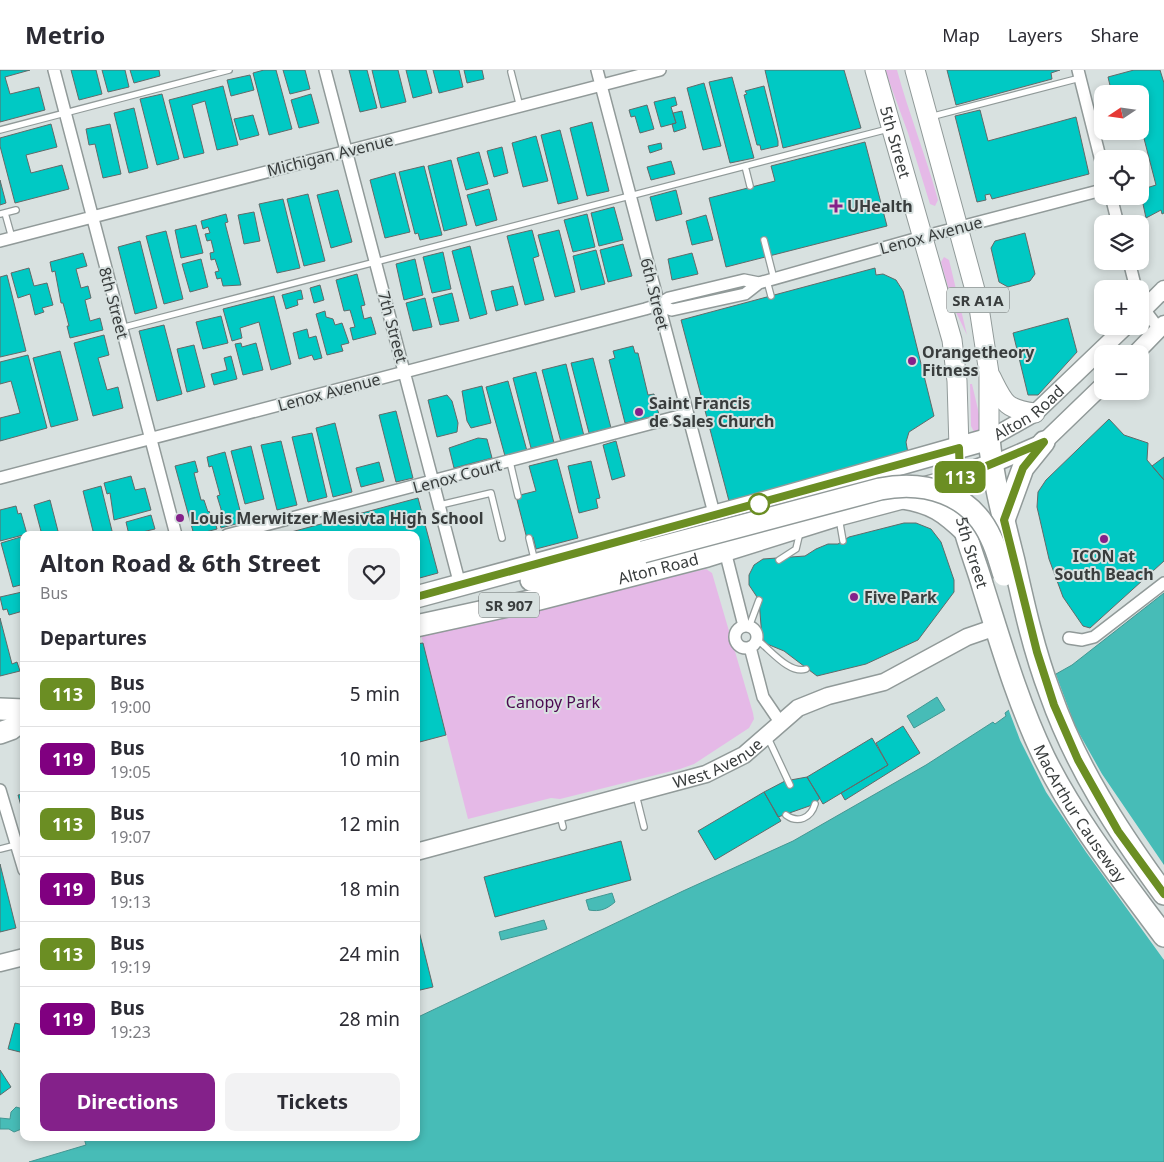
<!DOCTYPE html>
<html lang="en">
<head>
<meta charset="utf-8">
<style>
	:root { --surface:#fff; --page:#f2f2f3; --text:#2b2b33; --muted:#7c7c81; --line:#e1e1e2; --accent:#84218a }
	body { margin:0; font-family:"Noto Sans",sans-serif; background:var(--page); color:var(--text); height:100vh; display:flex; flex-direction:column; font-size:19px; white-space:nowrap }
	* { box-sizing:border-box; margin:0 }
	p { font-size:16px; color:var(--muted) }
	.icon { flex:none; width:28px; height:28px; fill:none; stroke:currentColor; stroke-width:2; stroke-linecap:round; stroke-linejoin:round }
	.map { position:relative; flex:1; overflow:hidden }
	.details { position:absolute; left:20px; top:461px; width:400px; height:610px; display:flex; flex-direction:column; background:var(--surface); border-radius:10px; box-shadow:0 2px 8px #0003 }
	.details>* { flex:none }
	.badge { padding:0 10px; border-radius:8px; font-size:18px; line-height:32px }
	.needle { width:32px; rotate:257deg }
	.fabs { position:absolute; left:1094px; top:15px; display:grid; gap:10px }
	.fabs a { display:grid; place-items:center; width:55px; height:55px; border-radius:10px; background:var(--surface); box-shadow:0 2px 8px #0003; font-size:25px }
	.map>.badge { position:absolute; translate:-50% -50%; box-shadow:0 0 0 2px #fff }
	h2 { padding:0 20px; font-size:19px; line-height:45px }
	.round { display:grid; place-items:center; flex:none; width:52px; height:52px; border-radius:10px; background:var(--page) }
	.headline { display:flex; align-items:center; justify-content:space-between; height:85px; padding:0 20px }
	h1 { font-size:24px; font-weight:700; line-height:38px }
	.button { display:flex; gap:10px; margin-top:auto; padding:10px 20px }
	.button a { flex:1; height:58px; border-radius:10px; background:var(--accent); color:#fff; font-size:20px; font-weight:700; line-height:58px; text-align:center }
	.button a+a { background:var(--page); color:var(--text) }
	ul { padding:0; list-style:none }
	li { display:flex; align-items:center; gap:15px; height:65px; padding:0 20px; border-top:1px solid var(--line) }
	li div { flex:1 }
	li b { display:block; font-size:19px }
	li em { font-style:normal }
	li .badge { min-width:55px; font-weight:700; text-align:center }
	header { display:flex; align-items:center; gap:30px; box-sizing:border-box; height:70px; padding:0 25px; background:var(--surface); border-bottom:1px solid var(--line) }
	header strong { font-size:24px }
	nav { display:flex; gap:28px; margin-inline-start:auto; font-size:18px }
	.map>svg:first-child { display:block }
</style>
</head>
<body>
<header>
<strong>Metrio</strong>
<nav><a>Map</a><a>Layers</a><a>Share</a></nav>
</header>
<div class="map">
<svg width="1164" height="1092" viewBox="0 0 1164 1092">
	<rect width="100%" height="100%" fill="#d8e1e0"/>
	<path fill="#e5b9e7" d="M885 0H897C909 44 926 86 938 130L935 136 930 134 908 63Z
		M944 187 949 190 967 265 954 238 941 192Z
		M970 314H972L979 344 980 364H975L971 356Z
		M706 499 712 503 753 643 754 649 749 658 694 694 680 699 560 729 551 728 468 749 421 565Z"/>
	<path fill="#47bcb7" stroke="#439692" d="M1164 523V1092H29L86 1075 84 1068H416V948L683 821 793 771 926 695 993 652 995 654 1006 646 1005 643 1056 604 1072 595Z
		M937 627 945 640 914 658 907 646Z
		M612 823 615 832C607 839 600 842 589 840L586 830Z
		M544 850 547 859 501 870 499 862Z
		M16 1037 23 1039 24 1058 14 1062 9 1059H0V1048L10 1049 11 1042Z"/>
	<path fill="#d8e1e0" d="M1055 602 1075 656 1102 704 1164 795V890L1086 782 1046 722 1020 670 1008 638Z"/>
	<path fill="#00c9c4" stroke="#626a69" d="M0 0H30L5 7 10 24 39 17 45 40 0 52Z
		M71 0H96L102 24 79 30Z
		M102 0H125L129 17 108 22Z
		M130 0H159L160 6 134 13Z
		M264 0H276L292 59 269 65 253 3Z
		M283 0H305L310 19 290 24Z
		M349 0H367L377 38 360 42Z
		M372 0H398L406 32 381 38Z
		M406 0H426L432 23 413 28Z
		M433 0H459L463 17 439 23Z
		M464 0H482L484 9 467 13Z
		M765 0H844L861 58 783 78Z
		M947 0H1060L1051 3 1052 9 956 35Z
		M1134 0H1160L1164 13V143L1162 144 1161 140 1146 148 1140 120 1156 115 1140 53V24H1112L1108 7Z
		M250 5 254 20 231 26 227 10Z
		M732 7 754 88 730 93 709 12Z
		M704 13 721 76 703 80 687 18Z
		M223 16 238 75 217 80 205 31 192 35 204 83 184 88 169 30Z
		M764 16 778 71V76L761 80 760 75H757L744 25 747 24 745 21Z
		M162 24 179 89 157 95 140 29Z
		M311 24 319 53 299 58 291 30Z
		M675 27 677 35 671 37 676 53 661 57 654 32Z
		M647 35 654 59 640 63 635 46 631 47 629 40Z
		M134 38 148 98 129 103 114 43Z
		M980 40 988 71 1076 47 1089 104 992 129 990 124 985 125 986 130 977 132 955 46Z
		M682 41 686 58 674 62 672 54 676 53 673 43Z
		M253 45 259 65 240 70 234 49Z
		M592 52 609 121 587 126 570 58Z
		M51 54 57 77 26 85 31 103 62 95 69 119 15 133 0 76V68Z
		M110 54 121 104 103 108 95 74 89 75 86 59Z
		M560 60 578 129 558 134 541 65Z
		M536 66 548 111 523 117 512 73Z
		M865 72 887 156 726 197 709 128 775 111 771 96Z
		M661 73 662 79 650 83 648 76Z
		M502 77 508 103 494 107 487 81Z
		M479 82 488 114 466 120 457 88Z
		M451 90 467 155 444 161 428 96Z
		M671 91 675 104 651 110 647 97Z
		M424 96 442 165 420 170 418 163 415 164 399 102Z
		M395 103 410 162 385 168 370 110Z
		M0 110 6 133 0 135Z
		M489 119 497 150 476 156 467 125Z
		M338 120 352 172 331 178 317 125Z
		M676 120 682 144 656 151 650 127Z
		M308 124 325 191 304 196 287 129Z
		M283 129 300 198 277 203 259 134Z
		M614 137 623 170 599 176 591 143Z
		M254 142 260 171 244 174 238 145Z
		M226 144 228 152 225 153 241 215 223 216 221 208 217 209 215 202 219 201 215 189 211 190 210 183 214 182 211 170 207 171 205 164 210 163 208 157 203 159 201 151Z
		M587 144 595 177 573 182 564 150Z
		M706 145 713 170 692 175 686 151Z
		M196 155 203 183 181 188 175 160Z
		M532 160 539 186 533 188 544 230 525 235 507 166Z
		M559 160 575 222 555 227 538 165Z
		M166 161 183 229 164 234 146 166Z
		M1025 163 1035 204 1030 211 1008 217 999 212 991 178 995 171Z
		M140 171 157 238 135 244 118 177Z
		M623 174 632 206 608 212 600 180Z
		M470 176 487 244 470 249 452 181Z
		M596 180 605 214 581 220 573 186Z
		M443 182 451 219 432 223 423 187Z
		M83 183 87 196 76 199 81 218 88 216 91 228 85 230 90 251 100 248 103 260 70 268 67 256H69L63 233H61L55 201 52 202 50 192Z
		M692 183 698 204 672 210 668 189Z
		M201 189 208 217 190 222 182 194Z
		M415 189 423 225 404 230 396 194Z
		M29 198 34 216 47 213 53 235 42 238 44 242 35 245 30 224 18 228 11 203Z
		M875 198 876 205 883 204 896 210 903 221 934 346 909 362 906 372 908 383 729 431 681 250Z
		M357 204 365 235 361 236 364 249 371 247 376 264 353 270 350 258 355 257 350 240 344 241 336 210Z
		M7 205 26 281 0 287V207Z
		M320 215 324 230 314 233 310 218Z
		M513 216 518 235 496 241 491 221Z
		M301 220 303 229 297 230 298 235 286 239 282 225Z
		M452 223 459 251 440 255 433 228Z
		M274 226 291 294 271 300 259 252 240 258 242 268 232 271 223 239Z
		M425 228 432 257 413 261 406 233Z
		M325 241 326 247 333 249 335 255 342 253 349 273 341 275 343 281 327 285 316 244Z
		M221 246 228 273 203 279 196 252Z
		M1068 248 1077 282 1038 325H1028L1013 263Z
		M164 255 182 324 157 331 139 261Z
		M307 259 309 268 316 266 322 288 314 290 312 285 299 289 293 263Z
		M104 265 109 285 98 288 107 320 118 317 123 338 93 346 74 273Z
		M241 273 242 277 256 273 263 300 243 305 235 274Z
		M194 275 205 317 187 322 177 279Z
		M633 276 635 283H638L648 325 654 324 659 345 625 353 609 290 615 288 613 281Z
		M60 281 78 350 51 357 33 288Z
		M28 285 47 358 0 371V348L20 343 11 311 0 314V292Z
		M231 286 237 309 214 315 211 304 227 300 224 288Z
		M593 288 611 358 589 363 571 293Z
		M566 294 584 366 561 372 542 300Z
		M536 302 554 373 531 378 513 308Z
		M508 311 527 381 505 386 486 317Z
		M482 316 491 353 471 358 467 351 462 321Z
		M447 325 452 331 458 353 457 362 437 367 428 330Z
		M396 341 413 408 396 412 379 345Z
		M1109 349 1124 365 1148 373 1147 390 1164 410V491L1090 558 1083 556 1063 527 1049 489 1037 437 1038 422 1046 410Z
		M335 353 352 422 333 427 316 358Z
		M312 363 327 427 308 432 292 367Z
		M478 368 487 369 492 388 454 398 449 378Z
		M281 371 297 435 277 440 261 375Z
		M616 371 625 406 612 410 603 375Z
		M251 376 264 429 245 434 231 381Z
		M225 382 243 452 221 458 219 450 221 449V439L217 426 220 425 212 396 209 397 207 387Z
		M1164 387V410L1152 396Z
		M557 389 578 468 536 479 533 467 527 469 516 426 536 421 529 396Z
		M195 391 198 402 194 403 201 430H204L208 442 209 441 212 449 214 448 217 459 194 465 175 396Z
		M591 391 600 428 596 429 598 438 579 443 568 396Z
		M379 392 384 411 361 417 356 398Z
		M131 406 135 420 145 418 151 440 114 450 110 423 107 424 104 413Z
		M101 416 113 465H94L83 421Z
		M418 428 438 503 416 509V465H280Z
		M50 430 59 465H42L34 435Z
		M16 436 18 444 21 443 27 464 0 471V440Z
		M151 445 155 459 138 463V465H129L126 452Z
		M904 453H916L931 459 941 472 954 510V522L918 570 866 594 817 606 784 581 767 574 762 568 759 530 749 515V505L754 495 763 489 805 486 816 479 828 474H838L849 467Z
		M24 466V514L13 517 1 473Z
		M22 522 23 541 9 545 7 539 3 540 0 527Z
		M0 548 12 594 17 592 20 601 0 606Z
		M423 573 446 665 416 673V574Z
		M903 656 920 683 845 730 841 723 888 695 876 673Z
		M872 668 888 695 823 734 807 707Z
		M807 707 820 728 815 734 778 747 764 722 785 711Z
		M764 722 781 751 715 790 698 761Z
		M24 724V747L18 725Z
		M621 771 631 810 495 847 484 807Z
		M0 794 16 858 0 862Z
		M416 849 433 917 416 921V925Z
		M15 953 24 955V983L8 979Z
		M0 1000 11 1017 0 1025Z"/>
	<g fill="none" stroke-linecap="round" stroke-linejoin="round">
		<defs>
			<path id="lane" d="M511 2 520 37
				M930 47 1080 8
				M0 60 229 0
				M745 96 750 116
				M5 143 12 168
				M0 144 16 140
				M764 170 774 209
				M767 211 771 226
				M121 258 888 59
				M510 392 518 426
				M440 435 491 423 502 468
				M839 448 843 471
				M529 468 535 492
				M779 490 796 479 800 462
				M749 557 759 530
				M756 569C769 578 789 605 806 599
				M768 668 790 715
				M636 725 644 757
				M560 745 563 757
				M786 745C798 754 811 748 815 734
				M0 779 24 773"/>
			<path id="street" d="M54 0 176 465
				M325 0 460 515
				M597 0 715 447
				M1078 0 1102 95
				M1111 126 1118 154
				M0 171 660 0
				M1129 191 1136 219
				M1140 229 1144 239 1159 259
				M658 235 672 240 745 224 759 213 922 167 1102 120
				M0 408 645 239 658 235 669 228 744 210 759 213
				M227 465 687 344
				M725 481 744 556
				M735 567a11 11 0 1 1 22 0a11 11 0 1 1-22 0Z
				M1069 568 1082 570 1094 567 1164 513
				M750 577 763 627 780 652
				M0 720 24 800"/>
			<g id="secondary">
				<path d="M1140 243 1164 219"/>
				<path d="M1135 284 1164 254"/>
				<path id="s1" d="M989 369 1035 343 1126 256"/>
				<path d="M991 395 1044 372 1102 316"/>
				<path id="s2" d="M416 782 706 704 744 685 798 638 828 626 884 612 967 567 996 557"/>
				<path d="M0 893 24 887"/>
			</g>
			<g id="primary">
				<path id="s3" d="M875 0 952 270 957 311 959 378"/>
				<path d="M915 0 978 231 989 303V369"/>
				<path d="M991 307C1004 333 1005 339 1035 343"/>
			</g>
			<g id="highway">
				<path id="s4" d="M960 418C957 451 974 485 983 517 1001 574 1018 633 1044 687 1076 752 1122 809 1164 866"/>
				<path d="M902 428C933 433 944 441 967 463"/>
				<path d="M1004 450 1023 398 1044 372"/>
				<path d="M531 510 643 482"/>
				<path d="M416 527 759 434 989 369C993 410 1004 451 1014 491 1024 536 1034 581 1050 623 1076 697 1118 761 1164 824"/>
				<path id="s5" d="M416 556 535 530 707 486 838 445 902 428 909 422 942 413 991 395"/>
				<path d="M0 639 24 640"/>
				<path d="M0 663 11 659 24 649"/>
			</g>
		</defs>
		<use href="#lane" stroke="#919a99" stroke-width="8"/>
		<use href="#street" stroke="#919a99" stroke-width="14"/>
		<use href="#secondary" stroke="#919a99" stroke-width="19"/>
		<use href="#primary" stroke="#919a99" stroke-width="21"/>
		<use href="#highway" stroke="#919a99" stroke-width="24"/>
		<use href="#lane" stroke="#fff" stroke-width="5.5"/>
		<use href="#street" stroke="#fff" stroke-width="11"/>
		<use href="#secondary" stroke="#fff" stroke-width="16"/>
		<use href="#primary" stroke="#fff" stroke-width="19"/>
		<use href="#highway" stroke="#fff" stroke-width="21"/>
		<defs>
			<path id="highway-bridge" d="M643 482 880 419C924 410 971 423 991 468 997 480 1000 493 1004 505"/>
		</defs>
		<use href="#highway-bridge" stroke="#919a99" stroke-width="24" stroke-linecap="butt"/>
		<use href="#highway-bridge" stroke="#fff" stroke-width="21"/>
	</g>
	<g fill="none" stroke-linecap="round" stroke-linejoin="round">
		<defs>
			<path id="line" d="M416 527 959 378 960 407 1044 372 1023 398 1004 450 1037 582 1054 635 1078 690 1118 761 1164 824"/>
		</defs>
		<use href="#line" stroke="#fff" stroke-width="11"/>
		<use href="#line" stroke="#6b8e23" stroke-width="8"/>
	</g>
	<g fill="#84218a" stroke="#d8e1e0" stroke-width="2">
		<path d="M833.5 128.5h5v5h5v5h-5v5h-5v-5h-5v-5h5z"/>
		<circle cx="912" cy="291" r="5"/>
		<circle cx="639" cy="342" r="5"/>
		<circle cx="180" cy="448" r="5"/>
		<circle cx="1104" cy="469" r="5"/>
		<circle cx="854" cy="527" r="5"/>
	</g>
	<circle fill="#fff" stroke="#6b8e23" stroke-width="2.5" cx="759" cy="434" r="10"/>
	<g text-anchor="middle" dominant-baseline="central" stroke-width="4" stroke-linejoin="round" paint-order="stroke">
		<g fill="#d8e1e0" stroke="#696e6e" stroke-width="1">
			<rect x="947" y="217.5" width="62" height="25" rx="4"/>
			<rect x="479" y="522.5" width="60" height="25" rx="4"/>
		</g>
		<g font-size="15" font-weight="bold" fill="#393d3d">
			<text x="978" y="230">SR A1A</text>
			<text x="509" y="535">SR 907</text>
		</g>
		<g font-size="16" fill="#393d3d" stroke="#d8e1e0">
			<text stroke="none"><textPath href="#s3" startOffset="75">5th Street</textPath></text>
			<text transform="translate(330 85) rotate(-14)">Michigan Avenue</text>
			<text transform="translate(931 165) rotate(-15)">Lenox Avenue</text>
			<text transform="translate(655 224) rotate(76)">6th Street</text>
			<text transform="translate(114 233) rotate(75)">8th Street</text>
			<text transform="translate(393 257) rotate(75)">7th Street</text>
			<text transform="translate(329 322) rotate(-15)">Lenox Avenue</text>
			<text stroke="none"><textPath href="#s1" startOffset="48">Alton Road</textPath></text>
			<text transform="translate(457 406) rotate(-15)">Lenox Court</text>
			<text stroke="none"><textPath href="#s4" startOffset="66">5th Street</textPath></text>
			<text stroke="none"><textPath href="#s5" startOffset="249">Alton Road</textPath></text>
			<text stroke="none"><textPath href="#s2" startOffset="315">West Avenue</textPath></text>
			<text stroke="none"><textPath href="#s4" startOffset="350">MacArthur Causeway</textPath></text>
		</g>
		<g font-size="16" font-weight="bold" fill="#393d3d" stroke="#d8e1e0" text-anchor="start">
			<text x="847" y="136">UHealth</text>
			<text x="922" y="282">Orangetheory<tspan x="922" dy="18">Fitness</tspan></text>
			<text x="649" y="333">Saint Francis<tspan x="649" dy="18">de Sales Church</tspan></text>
			<text x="190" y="448">Louis Merwitzer Mesivta High School</text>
			<text x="1104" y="486" text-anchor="middle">ICON at<tspan x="1104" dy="18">South Beach</tspan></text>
			<text x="864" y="527">Five Park</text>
		</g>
		<g font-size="16" fill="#4b0950" stroke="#d8e1e0">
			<text x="553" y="632">Canopy Park</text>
		</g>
	</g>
</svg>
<div class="fabs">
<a><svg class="needle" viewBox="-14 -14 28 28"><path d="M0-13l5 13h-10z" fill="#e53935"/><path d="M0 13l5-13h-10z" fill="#7c7c81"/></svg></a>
<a><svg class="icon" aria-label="locate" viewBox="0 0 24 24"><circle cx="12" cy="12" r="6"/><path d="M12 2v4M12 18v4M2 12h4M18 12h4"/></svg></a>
<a><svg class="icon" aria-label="layers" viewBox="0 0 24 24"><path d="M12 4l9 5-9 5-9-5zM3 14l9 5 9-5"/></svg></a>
<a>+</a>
<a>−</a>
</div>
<b class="badge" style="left:960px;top:407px;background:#6b8e23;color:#fff">113</b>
<section class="details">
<div class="headline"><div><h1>Alton Road &amp; 6th Street</h1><p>Bus</p></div><a class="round"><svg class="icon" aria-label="heart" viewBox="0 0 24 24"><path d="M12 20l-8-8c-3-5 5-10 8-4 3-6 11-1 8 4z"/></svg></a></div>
<h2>Departures</h2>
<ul>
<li><span class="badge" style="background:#6b8e23;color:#fff">113</span><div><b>Bus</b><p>19:00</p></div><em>5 min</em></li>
<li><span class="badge" style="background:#800080;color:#fff">119</span><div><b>Bus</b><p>19:05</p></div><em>10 min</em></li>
<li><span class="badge" style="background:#6b8e23;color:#fff">113</span><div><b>Bus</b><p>19:07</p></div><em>12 min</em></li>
<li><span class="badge" style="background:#800080;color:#fff">119</span><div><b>Bus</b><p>19:13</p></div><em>18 min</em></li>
<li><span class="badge" style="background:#6b8e23;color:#fff">113</span><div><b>Bus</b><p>19:19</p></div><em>24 min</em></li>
<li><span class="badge" style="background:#800080;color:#fff">119</span><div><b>Bus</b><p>19:23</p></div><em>28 min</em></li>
</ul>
<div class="button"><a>Directions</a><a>Tickets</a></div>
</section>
</div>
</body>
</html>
